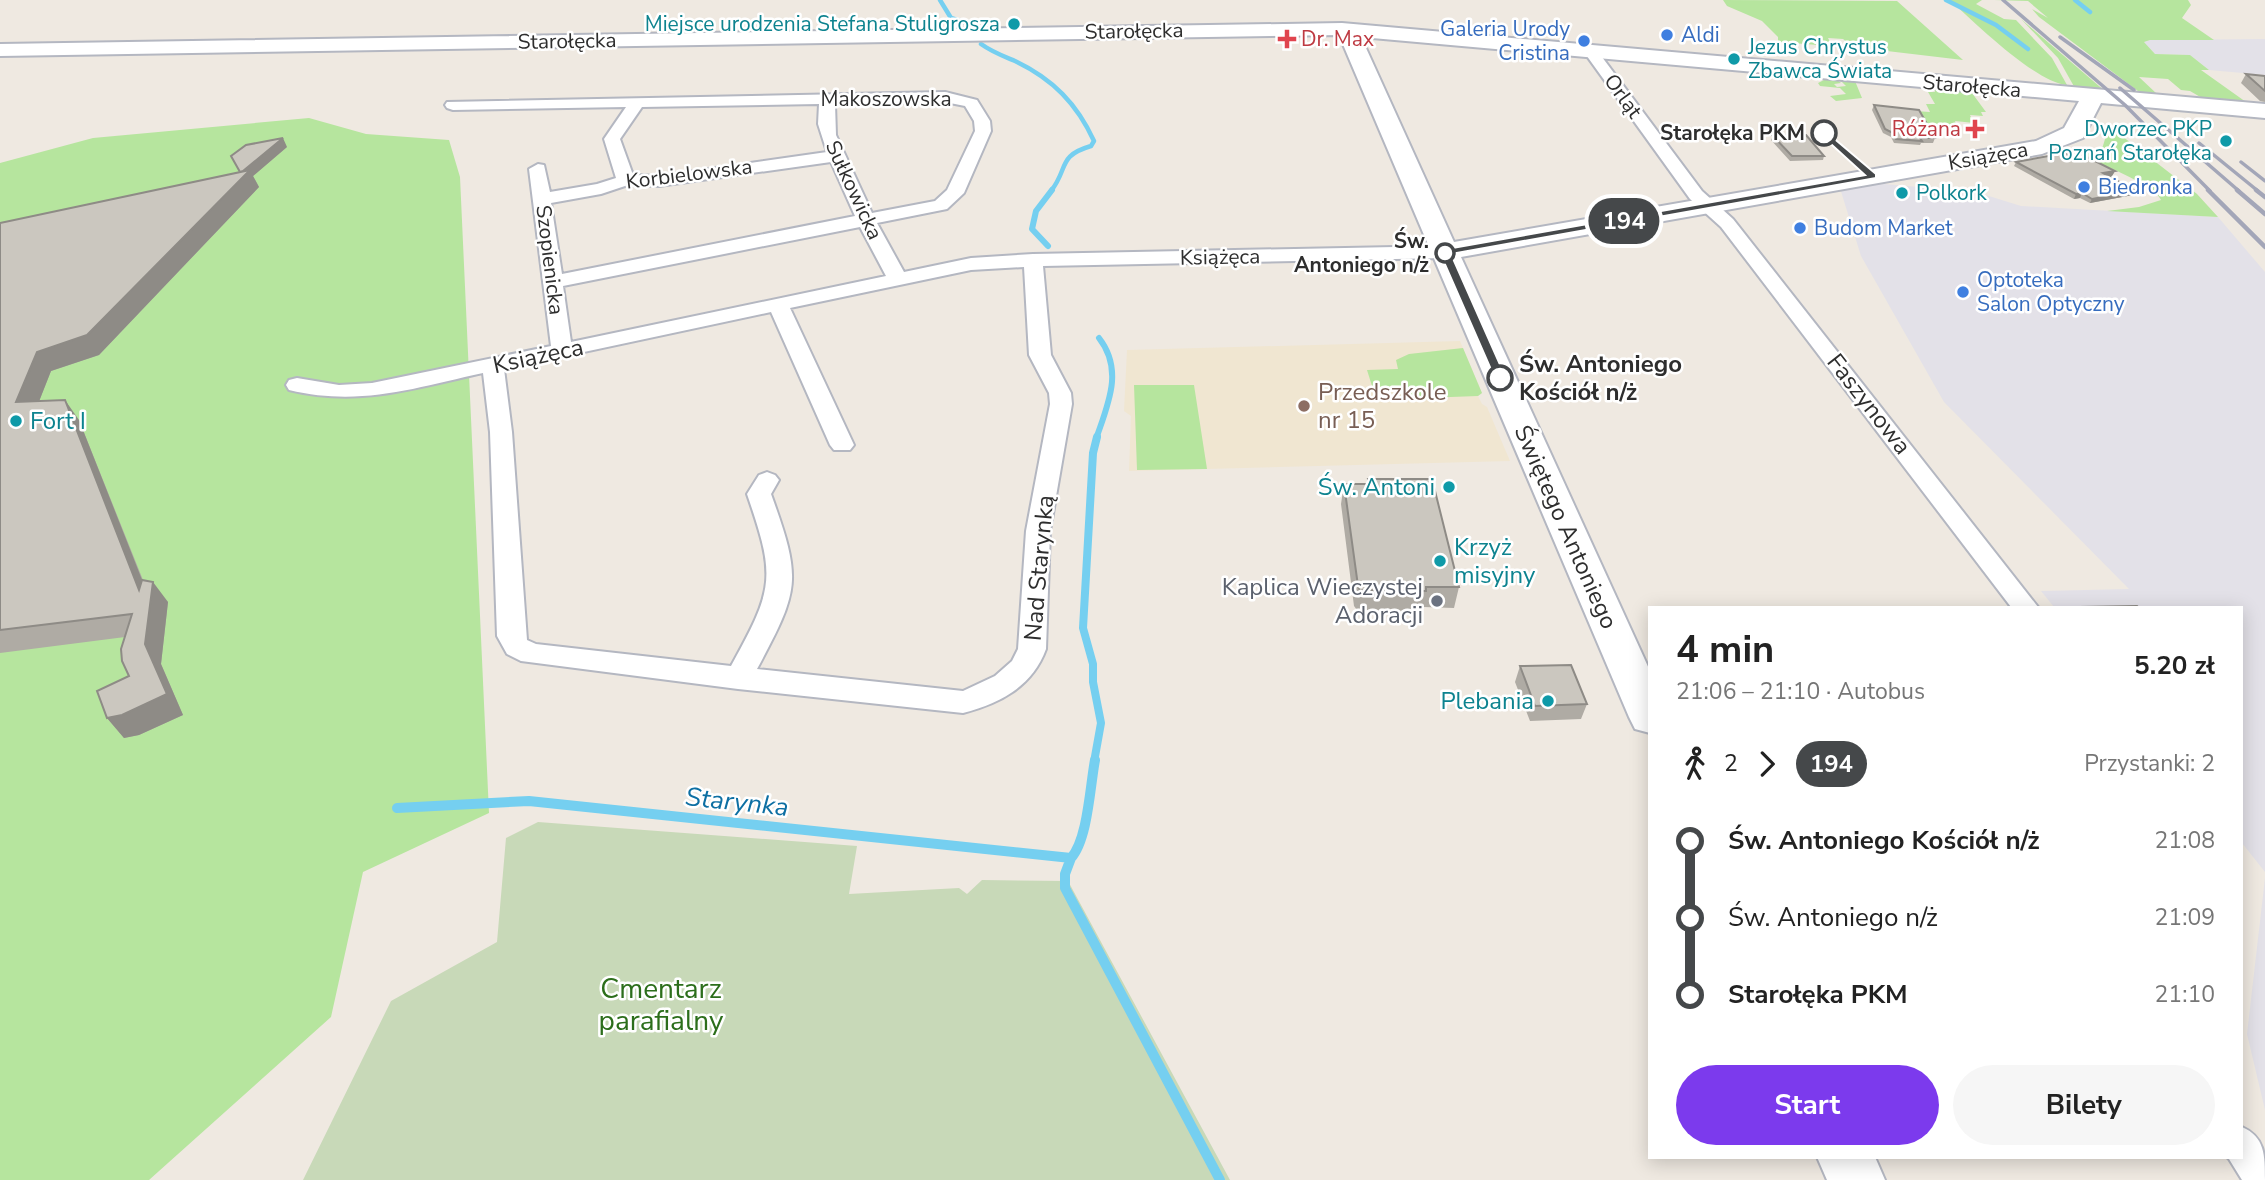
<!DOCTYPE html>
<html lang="pl">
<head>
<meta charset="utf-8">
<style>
	:root { --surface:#fff; --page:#f6f6f6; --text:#222; --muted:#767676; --accent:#7c3aed }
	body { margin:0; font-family:"Nunito Sans",sans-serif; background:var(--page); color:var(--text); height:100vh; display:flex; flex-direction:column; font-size:26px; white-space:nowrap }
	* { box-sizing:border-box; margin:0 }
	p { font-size:23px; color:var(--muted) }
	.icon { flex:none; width:38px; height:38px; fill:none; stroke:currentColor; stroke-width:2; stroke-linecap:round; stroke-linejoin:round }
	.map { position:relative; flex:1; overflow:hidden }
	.drawer { position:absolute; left:1648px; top:606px; width:595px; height:553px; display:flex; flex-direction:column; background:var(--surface); border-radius:0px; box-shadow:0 4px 18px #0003 }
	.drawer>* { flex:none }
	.badge { padding:0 14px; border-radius:23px; font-size:24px; line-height:46px }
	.map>.badge { position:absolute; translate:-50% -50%; box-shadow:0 0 0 4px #fff }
	.legs { display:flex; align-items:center; gap:10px; height:77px; padding:0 28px; font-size:23px }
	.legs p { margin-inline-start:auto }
	.headline { display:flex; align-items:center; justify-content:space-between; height:119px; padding:0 28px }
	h1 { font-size:38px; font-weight:700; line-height:52px }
	.action { display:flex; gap:14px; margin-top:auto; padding:14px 28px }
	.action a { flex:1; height:80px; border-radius:42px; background:var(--accent); color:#fff; font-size:28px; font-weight:700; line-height:80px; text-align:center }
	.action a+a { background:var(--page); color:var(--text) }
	ul { padding:0 28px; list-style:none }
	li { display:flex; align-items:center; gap:24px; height:77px; font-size:26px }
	li i { display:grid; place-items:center; width:10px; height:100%; margin:0 9px; background:currentColor }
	li i::after { content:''; width:18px; height:18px; margin:-9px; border:5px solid; border-radius:50%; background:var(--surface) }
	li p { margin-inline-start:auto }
	li:first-child i { background:linear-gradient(#0000 50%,currentColor 0) }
	li:last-child i { background:linear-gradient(currentColor 50%,#0000 0) }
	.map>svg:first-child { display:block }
</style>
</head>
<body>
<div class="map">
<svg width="2265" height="1180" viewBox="0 0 2265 1180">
	<rect width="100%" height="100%" fill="#efe9e1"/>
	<path fill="#e3e1e8" d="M2265 39V75L2209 70 2190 55 2155 54 2144 42 2150 40Z
		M1884 184 1976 192 2021 206 2218 217 2265 272V872L2242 843V607H2054L2041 591 2129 589 1944 402 1861 256 1839 185Z
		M2265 878V1110L2247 1034Z"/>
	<path fill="#f0e6d1" d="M1460 341 1482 393 1478 396 1482 404 1487 407 1510 461 1129 471 1131 416 1124 411 1127 350Z"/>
	<path fill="#b6e59e" d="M1723 0 1897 1 1963 60 1853 47 1843 39 1828 38 1832 46 1778 42V37L1762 21 1727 6Z
		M1950 0H1982L1976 4 2004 19 2016 20 2052 58 2067 85C2035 82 1975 23 1950 0Z
		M1994 0H2188L2191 5 2182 18 2214 40H2150L2144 42 2155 54 2190 55 2209 70H2201L2246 102 2202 98 2190 91 2181 90 2168 79 2139 77 2157 94H2142L2039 17 2032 9 2048 18 2028 1Z
		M2021 19 2106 92 2076 90 2058 58Z
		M1824 80H1837L1841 83 1834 84 1837 87 1846 86 1840 80 1855 81 1862 98 1836 101 1830 96 1846 94 1840 88 1820 86 1818 83Z
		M1934 89 1972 93 1986 112H1981L1983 116 1970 115 1974 123 1955 121 1957 126 1945 125 1946 127 1923 126 1915 111 1930 112 1926 104H1935L1928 92H1935Z
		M309 118 366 134 449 140 460 177 489 813 363 872 331 1017 149 1180H0V163L93 138Z
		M2109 126 2197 194 2218 217 2107 211 2139 207 2161 200C2154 183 2096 164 2076 151L2102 149Z
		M1463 348 1482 393 1478 396 1423 398 1372 386 1367 370 1398 369 1396 360 1409 354Z
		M1134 385H1194L1207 469 1137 470Z"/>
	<path fill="#c8d9b8" d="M538 822 857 846 849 894 959 888 967 894 982 880 1068 881 1230 1180H303L391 1001 497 942 506 838Z"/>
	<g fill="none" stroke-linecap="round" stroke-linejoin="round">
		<path stroke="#75cff0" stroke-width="4.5" d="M940 0 951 18 967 23
			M1946 0 1996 25 2028 49
			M2075 0 2090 12
			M981 44C992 52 1003 56 1015 61 1053 79 1077 104 1094 141L1091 146C1057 156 1069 168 1051 191"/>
		<path stroke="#75cff0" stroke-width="6" d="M1048 246 1032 229 1036 211 1052 190
			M1096 439C1108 404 1124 370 1099 338"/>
		<path stroke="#75cff0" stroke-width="8" d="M1094 762 1101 723 1093 682V664L1083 628 1093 453 1097 437"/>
		<path stroke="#75cff0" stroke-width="10" d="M397 808 529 801 1071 858C1088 839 1090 786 1095 760
			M1071 858 1065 874V888L1220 1180"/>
		<defs>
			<path id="street" d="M1591 48 1596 49 1702 191 1733 219 2038 607H2011L1721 227 1690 199 1584 52Z
				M945 92 977 100 990 121 991 131 964 193 947 209 877 223 904 272 971 258 1033 254 1445 246 1454 252 1445 258 1043 266 1051 355 1071 393 1072 404 1050 531 1046 649C1032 687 1000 703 963 713L738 689 521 661 507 654 497 636 490 432 483 373C414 388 360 407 289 390L286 385 289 380 297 378 339 385 372 383 551 346 529 169 538 164 544 165 550 192 597 184 616 178 604 139 626 107 453 110 447 108 445 105 447 102ZM945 102 965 106 974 121 975 131 947 190 935 201 872 213 836 135 835 104ZM819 104 818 124 827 152 659 176 633 175 620 139 642 107ZM831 162 855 216 562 274 551 203 601 194 628 185 659 186ZM860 227 886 276 571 342 563 286ZM1024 267 1029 355 1049 393 1050 404 1026 531 1018 649 1012 661 995 676 963 691 757 669C800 589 802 580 771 494L779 480 775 475 767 472 759 475 747 494C776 578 774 588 731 666L536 644 527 640 512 432 504 369 771 312 830 445 834 450H850L854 445 790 308 971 270Z
				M2242 1127C2265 1137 2265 1155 2265 1180H2242L2229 1159 2227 1157H2242Z"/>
			<path id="secondary" d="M1342 23 2265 104V118L2101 103 2083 138 2042 154 1461 257 1650 671V733L1635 729 1629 717 1339 35 0 56V44ZM1361 37 2079 101 2064 128 2036 141 1454 242Z
				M1817 1157H1875L1885 1180H1827Z"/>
		</defs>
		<use href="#street" stroke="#b4b7c1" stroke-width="4"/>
		<use href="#secondary" stroke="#b4b7c1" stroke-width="4"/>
		<use href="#street" fill="#fff" fill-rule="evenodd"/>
		<use href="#secondary" fill="#fff" fill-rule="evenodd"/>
		<path stroke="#a3a6b8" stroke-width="3.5" d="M2003 0 2125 105 2210 191
			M2060 37 2134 90
			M2120 88 2239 191
			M2199 143 2258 191
			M2241 162 2265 181"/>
		<path stroke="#a3a6b8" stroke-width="4.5" d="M2208 190 2265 247
			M2237 190 2265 214
			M2256 190 2265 197"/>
	</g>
	<path fill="#afaba4" d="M2246 74 2265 76V102L2260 101 2241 83Z
		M1874 105 1935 138 1933 143H1921L1920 145 1894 143 1891 137 1883 133 1872 110Z
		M1773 136 1824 156 1823 160 1790 161 1771 140Z
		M287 147 253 176 259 187 99 355 51 371 39 401 79 420 143 580 168 602 161 664 183 715 139 735 124 738 107 718 129 676 125 637 0 653V223L240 172 231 156Z
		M2075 159 2115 171 2112 176H2108L2136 191 2133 195 2090 203 2080 198 2074 199 2014 166 2016 162Z
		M1368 479 1459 587 1454 608 1423 607 1422 611 1357 610 1354 606 1341 504 1344 484H1367Z
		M1520 666 1587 704 1581 719 1530 721 1515 682Z"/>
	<path fill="#8e8b86" d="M283 138 287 147 253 176 259 187 99 355 51 371 31 422 16 402 37 352 241 173Z
		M2115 171 2112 176 2100 178 2103 173Z
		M2136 191 2133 195 2090 203 2092 199Z
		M2082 193 2080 198 2074 199 2076 194Z
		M65 400 79 420 150 600 153 582 168 602 161 664 183 715 139 735 124 738 107 718 145 644 139 590Z"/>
	<path fill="#cbc7bf" stroke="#8e8b86" stroke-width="2" d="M2246 74 2265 76V91Z
		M1874 105 1919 110 1935 138H1920L1922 141 1896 139 1893 133 1885 129Z
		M1806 135 1824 156H1792L1773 136Z
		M283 138 243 171 240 172 231 156 246 145Z
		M2065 153 2075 159 2087 157 2115 171 2103 173 2136 191 2092 199 2082 193 2076 194 2016 162Z
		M250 170 87 335 37 352 16 402 65 400 139 590 142 580 153 582 145 644 167 694 122 715 107 718 97 691 129 676 122 661 121 649 132 614 0 630V223Z
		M1368 479H1432L1459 587H1426V591L1360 590 1358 586 1344 484H1369Z
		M2137 606 2138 607H2079Z
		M1571 665 1587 704 1535 706 1520 666Z"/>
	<path fill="#45484a" stroke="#fff" stroke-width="2" d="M1824 130 1876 174V178L1451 254 1506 378 1496 381 1440 253 1441 250 1865 175 1821 135Z"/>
	<g fill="#0f9aa8" stroke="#fff" stroke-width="2.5">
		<circle cx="1014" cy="24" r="7"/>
		<circle cx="1734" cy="59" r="7"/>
		<circle cx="2226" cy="141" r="7"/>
		<circle cx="1902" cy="193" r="7"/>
		<circle cx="16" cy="421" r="7"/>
		<circle cx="1449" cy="487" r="7"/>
		<circle cx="1440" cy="561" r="7"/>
		<circle cx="1548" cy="701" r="7"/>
	</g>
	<g fill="#3f7fe0" stroke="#fff" stroke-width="2.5">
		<circle cx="1667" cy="35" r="7"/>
		<circle cx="1584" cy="41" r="7"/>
		<circle cx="2084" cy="187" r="7"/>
		<circle cx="1800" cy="228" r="7"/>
		<circle cx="1963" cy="292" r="7"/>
	</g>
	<g fill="#e0444e" stroke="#fff" stroke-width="2.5">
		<path d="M1283.5 28.5h7v7h7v7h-7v7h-7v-7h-7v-7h7z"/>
		<path d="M1971.5 118.5h7v7h7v7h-7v7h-7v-7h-7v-7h7z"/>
	</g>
	<g fill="#fff" stroke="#45484a" stroke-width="3.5">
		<circle cx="1824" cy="133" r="12"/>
		<circle cx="1445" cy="253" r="9"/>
		<circle cx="1500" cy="378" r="12"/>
	</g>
	<circle fill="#8d6e63" stroke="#fff" stroke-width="2.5" cx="1304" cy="406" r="7"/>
	<circle fill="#6b7280" stroke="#fff" stroke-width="2.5" cx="1437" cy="601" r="7"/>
	<g text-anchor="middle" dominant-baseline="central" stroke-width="5" stroke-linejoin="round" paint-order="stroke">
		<g font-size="21" fill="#0d838f" stroke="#fff" text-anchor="end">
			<text x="1000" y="24">Miejsce urodzenia Stefana Stuligrosza</text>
			<text x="1748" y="47" text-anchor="start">Jezus Chrystus<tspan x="1748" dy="24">Zbawca Świata</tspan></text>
			<text x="2212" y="129">Dworzec PKP<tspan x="2212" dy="24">Poznań Starołęka</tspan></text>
			<text x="1916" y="193" text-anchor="start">Polkork</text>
		</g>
		<g font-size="21" fill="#366cbe" stroke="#fff" text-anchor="start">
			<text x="1570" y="29" text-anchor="end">Galeria Urody<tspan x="1570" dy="24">Cristina</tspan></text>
			<text x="1681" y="35">Aldi</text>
			<text x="2098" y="187">Biedronka</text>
			<text x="1814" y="228">Budom Market</text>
			<text x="1977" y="280">Optoteka<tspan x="1977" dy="24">Salon Optyczny</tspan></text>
		</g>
		<g font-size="21" fill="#2e2e2e" stroke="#fff">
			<text transform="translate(1134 31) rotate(-1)">Starołęcka</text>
			<text transform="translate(567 41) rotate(-1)">Starołęcka</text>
			<text transform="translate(1972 86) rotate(5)">Starołęcka</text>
			<text transform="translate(1623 96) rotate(54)">Orląt</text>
			<text x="886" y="99">Makoszowska</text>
			<text transform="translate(1988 156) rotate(-10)">Książęca</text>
			<text transform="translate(689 174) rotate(-7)">Korbielowska</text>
			<text transform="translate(854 190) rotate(65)">Sułkowicka</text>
			<text transform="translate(1220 257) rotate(-1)">Książęca</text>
			<text transform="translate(550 260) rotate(83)">Szopienicka</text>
		</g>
		<g font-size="21" fill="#be3a42" stroke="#fff" text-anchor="start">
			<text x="1301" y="39">Dr. Max</text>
			<text x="1961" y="129" text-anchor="end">Różana</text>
		</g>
		<g font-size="21" font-weight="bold" fill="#2e2e2e" stroke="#fff" text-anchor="end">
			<text x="1805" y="133">Starołęka PKM</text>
			<text x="1429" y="241">Św.<tspan x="1429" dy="24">Antoniego n/ż</tspan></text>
		</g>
		<g font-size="24" fill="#2e2e2e" stroke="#fff">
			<text transform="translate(538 356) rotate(-12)">Książęca</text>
			<text transform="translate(1869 404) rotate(52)">Faszynowa</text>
			<text transform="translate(1566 527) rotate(66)">Świętego Antoniego</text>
			<text transform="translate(1039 568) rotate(-85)">Nad Starynką</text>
		</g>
		<g font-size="24" font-weight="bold" fill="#2e2e2e" stroke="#fff" text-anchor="start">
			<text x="1519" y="364">Św. Antoniego<tspan x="1519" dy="28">Kościół n/ż</tspan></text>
		</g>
		<g font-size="24" fill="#785e54" stroke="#fff" text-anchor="start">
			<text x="1318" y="392">Przedszkole<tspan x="1318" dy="28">nr 15</tspan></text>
		</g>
		<g font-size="24" fill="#0d838f" stroke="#fff" text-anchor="start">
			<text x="30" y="421">Fort I</text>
			<text x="1435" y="487" text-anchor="end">Św. Antoni</text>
			<text x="1454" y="547">Krzyż<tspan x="1454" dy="28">misyjny</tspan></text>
			<text x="1534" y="701" text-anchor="end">Plebania</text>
		</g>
		<g font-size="24" fill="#5b616d" stroke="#fff" text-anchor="end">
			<text x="1423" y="587">Kaplica Wieczystej<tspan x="1423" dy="28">Adoracji</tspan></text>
		</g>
		<g font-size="26" font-style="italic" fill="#0d6fa3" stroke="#fff">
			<text transform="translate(737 802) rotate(6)">Starynka</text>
		</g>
		<g font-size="28" fill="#2c6e1b" stroke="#fff">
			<text x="661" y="989">Cmentarz<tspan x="661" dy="32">parafialny</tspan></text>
		</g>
	</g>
</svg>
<b class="badge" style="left:1624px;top:221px;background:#45484a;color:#fff">194</b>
<section class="drawer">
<div class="headline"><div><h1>4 min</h1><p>21:06 – 21:10 · Autobus</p></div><b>5.20 zł</b></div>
<div class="legs"><svg class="icon" aria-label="walk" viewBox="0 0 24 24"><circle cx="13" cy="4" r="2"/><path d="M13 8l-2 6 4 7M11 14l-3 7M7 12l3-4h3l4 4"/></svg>2<svg class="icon" aria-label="forward" viewBox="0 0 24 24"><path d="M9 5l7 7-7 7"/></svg><b class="badge" style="background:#45484a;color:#fff">194</b><p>Przystanki: 2</p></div>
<ul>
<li><i style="color:#45484a"></i><b>Św. Antoniego Kościół n/ż</b><p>21:08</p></li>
<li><i style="color:#45484a"></i><span>Św. Antoniego n/ż</span><p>21:09</p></li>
<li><i style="color:#45484a"></i><b>Starołęka PKM</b><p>21:10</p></li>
</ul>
<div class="action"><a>Start</a><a>Bilety</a></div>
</section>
</div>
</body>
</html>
